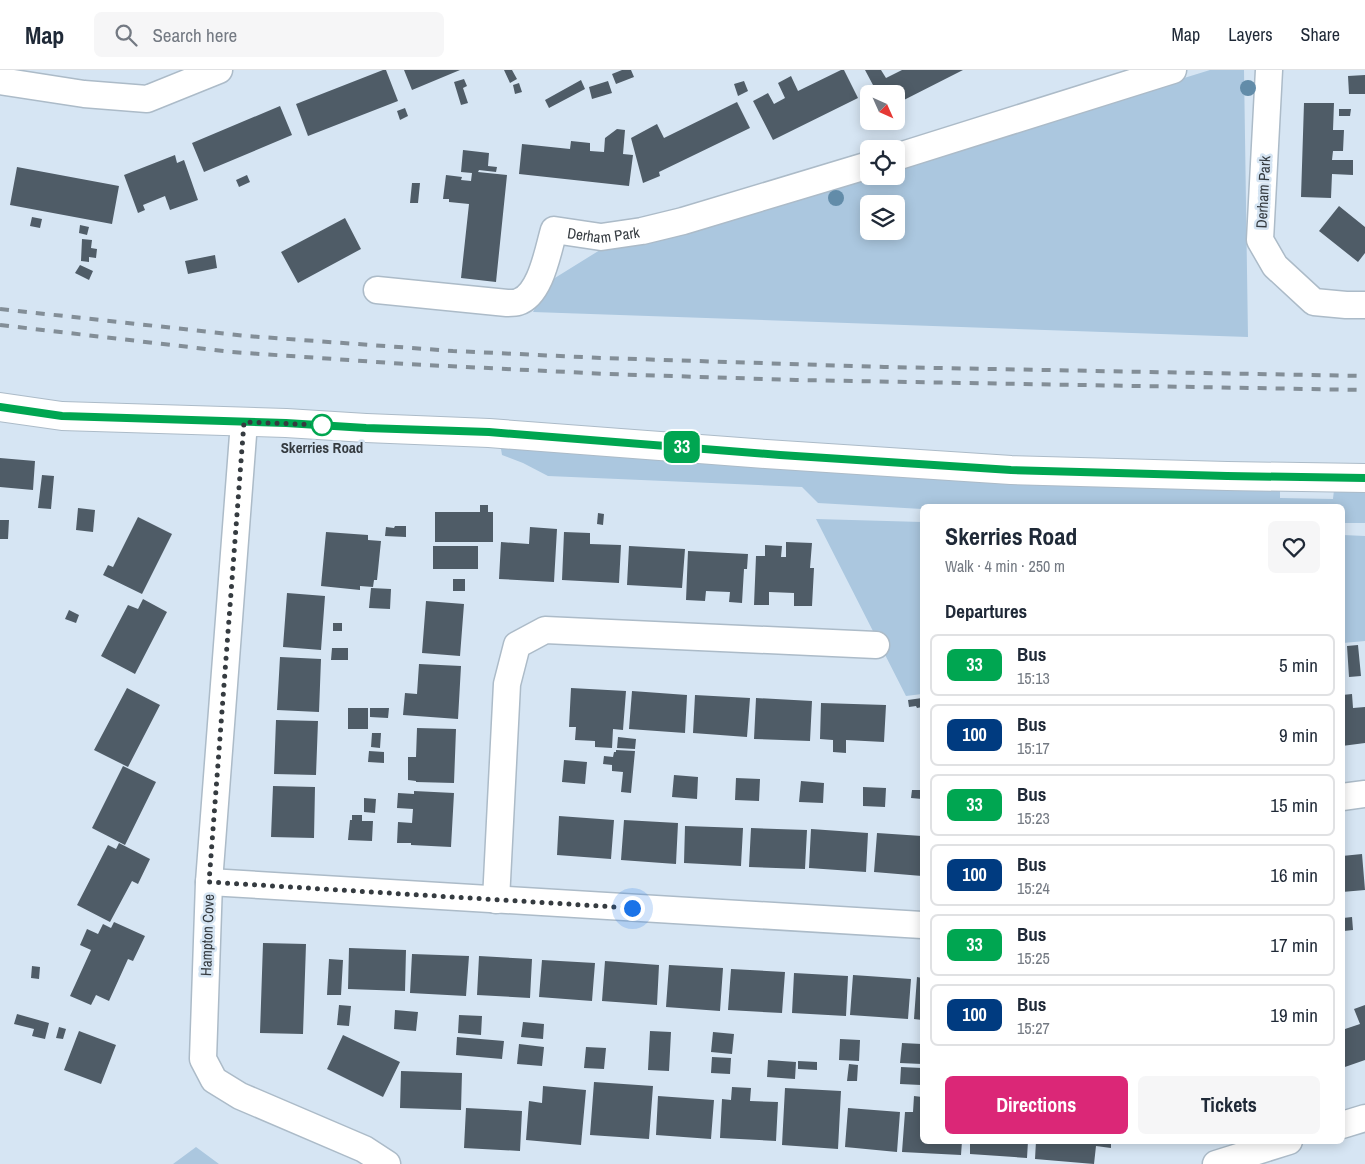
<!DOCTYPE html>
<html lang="en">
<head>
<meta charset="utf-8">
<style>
	:root { --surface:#fff; --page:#f6f6f7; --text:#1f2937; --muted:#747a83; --line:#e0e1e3; --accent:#db2777 }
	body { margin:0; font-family:"Archivo Narrow",sans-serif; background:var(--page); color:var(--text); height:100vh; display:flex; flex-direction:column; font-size:19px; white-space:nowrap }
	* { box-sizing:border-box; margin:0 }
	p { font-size:16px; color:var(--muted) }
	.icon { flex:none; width:28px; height:28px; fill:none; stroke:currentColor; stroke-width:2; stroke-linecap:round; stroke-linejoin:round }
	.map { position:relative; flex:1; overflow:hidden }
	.panel { position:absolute; left:920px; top:434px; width:425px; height:640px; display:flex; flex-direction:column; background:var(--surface); border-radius:8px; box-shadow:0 2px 12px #0003 }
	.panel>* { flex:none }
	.badge { padding:0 10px; border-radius:8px; font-size:18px; line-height:32px }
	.needle { width:32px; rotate:135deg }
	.buttons { position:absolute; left:860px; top:15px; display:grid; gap:10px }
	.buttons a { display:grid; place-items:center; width:45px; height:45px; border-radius:8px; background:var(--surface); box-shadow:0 2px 12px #0003; font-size:25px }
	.you { position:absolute; width:25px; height:25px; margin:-12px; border:4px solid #fff; border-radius:50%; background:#1a73e8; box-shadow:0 0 0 8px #1a73e833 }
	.map>.badge { position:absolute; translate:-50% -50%; box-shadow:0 0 0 2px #fff }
	h2 { padding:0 25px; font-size:19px; line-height:45px }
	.round { display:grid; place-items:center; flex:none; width:52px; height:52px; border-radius:8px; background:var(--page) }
	.head { display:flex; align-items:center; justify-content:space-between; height:85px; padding:0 25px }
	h1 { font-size:24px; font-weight:800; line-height:38px }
	.cta { display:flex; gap:10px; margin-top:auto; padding:10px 25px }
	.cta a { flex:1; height:58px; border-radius:8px; background:var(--accent); color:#fff; font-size:20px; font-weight:800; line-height:58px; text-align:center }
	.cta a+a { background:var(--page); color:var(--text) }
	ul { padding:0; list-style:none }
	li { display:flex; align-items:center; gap:15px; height:62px; margin:0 10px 8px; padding:0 15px; border:2px solid var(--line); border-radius:8px }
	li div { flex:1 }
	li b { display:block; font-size:19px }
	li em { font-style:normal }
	li .badge { min-width:55px; font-weight:700; text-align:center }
	header { display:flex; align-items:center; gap:30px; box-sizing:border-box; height:70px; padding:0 25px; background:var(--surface); border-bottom:1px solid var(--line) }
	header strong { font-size:24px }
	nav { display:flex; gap:28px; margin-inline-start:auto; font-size:18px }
	.search { width:350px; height:45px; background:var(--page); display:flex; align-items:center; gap:12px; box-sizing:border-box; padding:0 18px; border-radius:8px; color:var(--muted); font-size:19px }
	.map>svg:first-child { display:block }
</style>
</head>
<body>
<header>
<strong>Map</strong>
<div class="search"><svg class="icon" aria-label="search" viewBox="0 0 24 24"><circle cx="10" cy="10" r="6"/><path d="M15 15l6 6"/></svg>Search here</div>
<nav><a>Map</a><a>Layers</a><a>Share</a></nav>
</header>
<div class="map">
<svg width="1365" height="1094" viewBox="0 0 1365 1094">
	<rect width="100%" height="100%" fill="#d6e5f3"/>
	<path fill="#abc7df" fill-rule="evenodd" d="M1210 0H1244L1248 267 533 242 550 211 608 175 651 172 869 105V106H896V97ZM869 134H896V161H869Z
		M512 378 754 397 993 413 1280 420V428L1333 429 1334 420 1365 421V453H1343L1342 436H922V439L818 433 802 417 548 406 523 393 502 385 501 379Z
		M816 449 922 452V624L906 626Z
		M1343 465 1365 466V571L1343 573Z
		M196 1077 219 1094H173Z"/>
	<path fill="#4f5c67" d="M383 0H386L398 31 308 66 296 34Z
		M404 0H460L412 20Z
		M504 0H512L517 9 510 13Z
		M622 0H631L634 7 616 14 612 4Z
		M841 0H844L858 28 773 70 753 31 768 23 774 34 785 28 778 13 791 6 798 21Z
		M865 0H881L886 8 902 0H963L896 34V24H872L868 17 873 15Z
		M1365 5V24H1349L1348 6Z
		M464 9 467 16 463 18 468 33 461 35 454 12Z
		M581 10 585 19 549 38 545 30Z
		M608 11 612 23 592 29 589 17Z
		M744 11 748 21 738 26 734 14Z
		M519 13 522 22 515 24 513 15Z
		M737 32 750 58 659 102 660 106 643 113 631 68 657 54 664 68Z
		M1304 33H1334L1333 60H1344L1343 81H1333L1332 90H1353V105L1332 104 1331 128 1301 127Z
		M280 36 292 65 204 102 192 73Z
		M405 38 408 46 400 50 397 41Z
		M1339 39H1351L1350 46H1339Z
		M617 59 625 60 623 84 633 85 629 116 519 104 522 74 570 79 571 71 590 73V81L604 82 605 68Z
		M463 80 489 83 488 96 497 97 496 102 479 100 478 102 507 105 496 212 461 208 469 134 449 132V129H443L446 105 462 107 461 110 471 111 472 103 461 102Z
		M175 85 177 93 184 90 198 130 170 140 165 126 143 135 145 140 138 143 124 105Z
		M17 97 119 116 112 154 10 135Z
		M247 105 250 112 239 117 236 110Z
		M412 113H420L418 133H410Z
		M1339 136 1365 157V183L1358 192 1319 161Z
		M32 147 42 149 40 158 30 156Z
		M345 148 361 179 298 213 281 182Z
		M80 155 89 157 87 165 79 163Z
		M82 169 92 170 91 178 97 179 96 188 89 187V192L81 191Z
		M215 185 217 198 188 204 185 191Z
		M80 195 93 201 89 210 75 203Z
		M0 388 35 391 33 420 0 417Z
		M42 405 54 406 51 439 38 438Z
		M480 435H488V442H493V472H435V442H480Z
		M78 438 95 440 93 462 76 460Z
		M598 443 604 444 603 455 597 454Z
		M138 447 172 464 142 524 103 505 108 495 113 497Z
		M0 450H9L8 469H0Z
		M395 456H406V467L385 466 386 457 394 458Z
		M530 457 557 459 554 512 499 509 501 472 529 474Z
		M326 462 368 465V470L381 471 377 510H374L373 517 360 516V520L321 516Z
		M564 462 590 463V474L621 475 619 513 562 510Z
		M786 472 812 473 810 498H814L812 536H794V523L769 522V535H754L756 486H765V475L782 476 781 487H786Z
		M433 476H478V499H433Z
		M629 476 685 479 682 518 627 515Z
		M688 481 748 484 747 499H744L742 533 729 532 730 522 706 521 705 531 686 530Z
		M453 509H465V521H453Z
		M371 518 391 519 390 539 369 538Z
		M287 523 325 526 321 580 283 577Z
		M143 529 167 542 135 604 101 586 128 535 138 539Z
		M426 531 464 534 460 586 422 583Z
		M69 540 79 545 76 553 65 549Z
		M333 553H342V561H333Z
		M1358 575 1361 606 1349 607 1347 576Z
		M332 578H348V590H331Z
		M280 587 321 589 319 642 277 640Z
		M419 594 461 596 458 649 403 645 405 623 417 624Z
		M127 618 160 635 128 697 94 680Z
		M571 618 626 621 623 660 613 659 612 678 595 677V671L575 670 576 657H569Z
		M632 621 687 625 685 663 629 659Z
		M1352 624 1353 638 1365 637V673L1342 676V625Z
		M695 625 750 628 747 667 693 663Z
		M756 628 812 631 810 671 754 669Z
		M922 628V637L917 638 916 636 909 637 908 630Z
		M821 633 886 635 884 672 846 670V683L833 682V670L820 669Z
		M348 638H368V659H348Z
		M370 638H389L388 648 370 647Z
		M276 650 318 651 316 705 274 704Z
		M417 658 456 659 454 713 416 712V711L408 710V687H416Z
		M372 663H381L380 678 371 677Z
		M618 667 636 669 635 679 617 678Z
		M616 680 635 681 631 723 621 722 623 702 612 701V695L603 694 604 686 613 687 614 682H616Z
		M369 681 384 682V693L368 692Z
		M564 690 587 692 585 714 562 712Z
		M123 696 156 712 125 775 92 758Z
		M674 705 698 707 697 729 672 727Z
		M736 708 760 709 759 731 735 730Z
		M801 711 824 713 823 733 799 732Z
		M273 716 315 717 314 768 271 767Z
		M863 717 886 718 885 737 863 736Z
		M912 720H922V729L911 728Z
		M414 721 454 723 451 777 411 775V773H397L398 752 412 753 413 739 397 738 398 723 414 724Z
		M364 728 376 729 375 743 364 742Z
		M352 745H362V751H373L372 771 348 770 350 750H352Z
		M559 746 614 750 611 789 557 785Z
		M624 750 678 753 676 794 621 790Z
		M685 756 743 758 741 796 684 793Z
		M751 758 807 760 805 799 749 797Z
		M811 759 868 763 866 802 809 798Z
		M877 763 922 766V806L874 802Z
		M119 773 150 789 138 814 132 811 110 852 77 835 108 775 116 779Z
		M1362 784 1365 820 1342 822V786Z
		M1352 847 1353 860 1344 861 1343 848Z
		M114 852 145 866 133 891 128 889 109 931 96 925 91 935 70 926 91 880 80 875 87 859 98 864 103 854 111 858Z
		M263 873 306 874 303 964 260 963Z
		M349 878 406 880 405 921 348 919Z
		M412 884 469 886 466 926 410 923Z
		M479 886 532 889 530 928 477 925Z
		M329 889 343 890 341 925H327Z
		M542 890 595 893 592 931 539 927Z
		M605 891 659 895 657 935 602 931Z
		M669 895 723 898 720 941 666 937Z
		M32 896 40 897 39 909 31 908Z
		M731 899 785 902 782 943 728 940Z
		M794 903 848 906 846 946 792 943Z
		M853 905 911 909 908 949 850 945Z
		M917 907 922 908V950L914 949Z
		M339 935 351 936 349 956 337 955Z
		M1365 935V990L1342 998V960L1360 954 1354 939Z
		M395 940 418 942 416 961 394 959Z
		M17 944 49 953 45 969 32 966 34 959 14 954Z
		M459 945 482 946 481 965 458 963Z
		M523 952 544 954 543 969 521 967Z
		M59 957 66 959 63 969 56 968Z
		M79 961 116 975 101 1014 64 1000Z
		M650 961 671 962 669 1001 648 1000Z
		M713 962 734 964 732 984 711 982Z
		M343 965 400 992 383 1027 327 999Z
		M457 967 504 971 502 989 456 985Z
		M840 969 860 970 859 991 839 990Z
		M902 973 922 974V994L900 993Z
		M519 974 544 977 542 996 517 994Z
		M586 977 606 978 604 999 584 998Z
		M712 987 731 988 730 1004 711 1003Z
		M768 990 796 992 795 1009 767 1007Z
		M798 991 817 992V1000L798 999Z
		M849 994 858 995 857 1011H847Z
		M901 997 922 998 921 1015 900 1014Z
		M401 1001 462 1003 461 1040 400 1038Z
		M594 1012 653 1016 649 1069 590 1065Z
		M543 1016 586 1020 581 1075 526 1070 529 1031 542 1033Z
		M732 1017 751 1018 750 1031 778 1032 776 1071 720 1068 722 1029 731 1030Z
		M785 1018 841 1021 838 1079 782 1075Z
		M658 1026 714 1030 711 1069 656 1065Z
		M914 1026 922 1027V1071H962L961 1085 902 1082 905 1042H913Z
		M466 1038 522 1041 520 1081 464 1078Z
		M848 1038 900 1042 897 1082 845 1077Z
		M970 1071H1028L1027 1088 970 1084Z
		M1036 1071H1111V1078L1096 1076 1094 1094 1035 1089Z"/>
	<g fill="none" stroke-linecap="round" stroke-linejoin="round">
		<defs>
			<g id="street">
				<path d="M1269 0 1260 170 1275 196 1314 232 1346 235H1365"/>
				<path d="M0 11 84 24 147 29 219 0"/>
				<path d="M896 87 1173 0"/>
				<path id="s1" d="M377 220 507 233C510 233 515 233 518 232 541 225 548 180 554 160L601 167 642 161 683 151 869 95"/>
				<path d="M244 352 209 812 203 989 214 1010 240 1026 364 1079 387 1094"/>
				<path d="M1342 727 1365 724"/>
				<path d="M209 812 922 855"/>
				<path d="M496 830 507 614 517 575 545 560 876 575"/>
				<path d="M1342 1055 1365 1048"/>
				<path d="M1216 1094 1289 1071"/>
			</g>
			<path id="secondary" d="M0 337 62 346 286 353 366 358 489 363 766 384 1011 400 1227 406 1365 408"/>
		</defs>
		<use href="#street" stroke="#acbbc8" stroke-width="29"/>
		<use href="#secondary" stroke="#acbbc8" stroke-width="30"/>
		<use href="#street" stroke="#fff" stroke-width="26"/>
		<use href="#secondary" stroke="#fff" stroke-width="28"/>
		<path stroke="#838e97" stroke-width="4" stroke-dasharray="9 9" stroke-linecap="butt" d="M0 239 247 266 453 281 603 288 884 297 1365 306
			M0 255 232 282 406 294 608 304 796 310 1365 320"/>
	</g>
	<g fill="#628ca9">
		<circle cx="1248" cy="18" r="8"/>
		<circle cx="836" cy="128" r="8"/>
	</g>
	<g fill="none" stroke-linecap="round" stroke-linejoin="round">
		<defs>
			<path id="line" d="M0 337 62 346 286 353 366 358 489 362 780 385 1011 400 1227 406 1365 408"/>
		</defs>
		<use href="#line" stroke="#fff" stroke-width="11"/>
		<use href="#line" stroke="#00a651" stroke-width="8"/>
		<path stroke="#353b40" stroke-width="5" stroke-dasharray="0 9" d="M322 355 244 352 209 812 632 838"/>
	</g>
	<circle fill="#fff" stroke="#00a651" stroke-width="2.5" cx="322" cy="355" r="10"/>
	<g text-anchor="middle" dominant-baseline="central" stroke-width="5" stroke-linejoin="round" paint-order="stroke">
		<g font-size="15" fill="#353b40" stroke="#d6e5f3">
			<text transform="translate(1263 122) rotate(-87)">Derham Park</text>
			<text stroke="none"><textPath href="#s1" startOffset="275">Derham Park</textPath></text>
			<text transform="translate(207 865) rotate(-88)">Hampton Cove</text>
		</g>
		<g font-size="15" font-weight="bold" fill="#353b40" stroke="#d6e5f3">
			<text x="322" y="377">Skerries Road</text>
		</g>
	</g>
</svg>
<div class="buttons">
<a><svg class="needle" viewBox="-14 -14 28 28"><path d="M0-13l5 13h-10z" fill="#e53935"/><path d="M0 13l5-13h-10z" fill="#747a83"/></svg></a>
<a><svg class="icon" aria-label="locate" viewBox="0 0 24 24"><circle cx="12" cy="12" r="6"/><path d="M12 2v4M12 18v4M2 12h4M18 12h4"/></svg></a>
<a><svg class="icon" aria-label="layers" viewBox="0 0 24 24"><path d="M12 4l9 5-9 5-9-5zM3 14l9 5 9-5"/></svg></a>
</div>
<div class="you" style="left:632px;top:838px"></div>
<b class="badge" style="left:682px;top:377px;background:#00a651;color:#fff">33</b>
<section class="panel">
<div class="head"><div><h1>Skerries Road</h1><p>Walk · 4 min · 250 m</p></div><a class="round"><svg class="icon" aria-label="heart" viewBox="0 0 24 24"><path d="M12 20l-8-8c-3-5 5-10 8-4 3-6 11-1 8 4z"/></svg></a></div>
<h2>Departures</h2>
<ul>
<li><span class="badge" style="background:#00a651;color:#fff">33</span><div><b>Bus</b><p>15:13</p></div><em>5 min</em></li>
<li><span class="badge" style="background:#003b80;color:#fff">100</span><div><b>Bus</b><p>15:17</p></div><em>9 min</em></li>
<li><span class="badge" style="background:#00a651;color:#fff">33</span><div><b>Bus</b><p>15:23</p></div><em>15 min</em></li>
<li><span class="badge" style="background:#003b80;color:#fff">100</span><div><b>Bus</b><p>15:24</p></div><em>16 min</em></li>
<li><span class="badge" style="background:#00a651;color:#fff">33</span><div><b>Bus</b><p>15:25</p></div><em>17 min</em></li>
<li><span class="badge" style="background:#003b80;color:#fff">100</span><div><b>Bus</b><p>15:27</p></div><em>19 min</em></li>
</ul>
<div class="cta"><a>Directions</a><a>Tickets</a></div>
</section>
</div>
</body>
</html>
